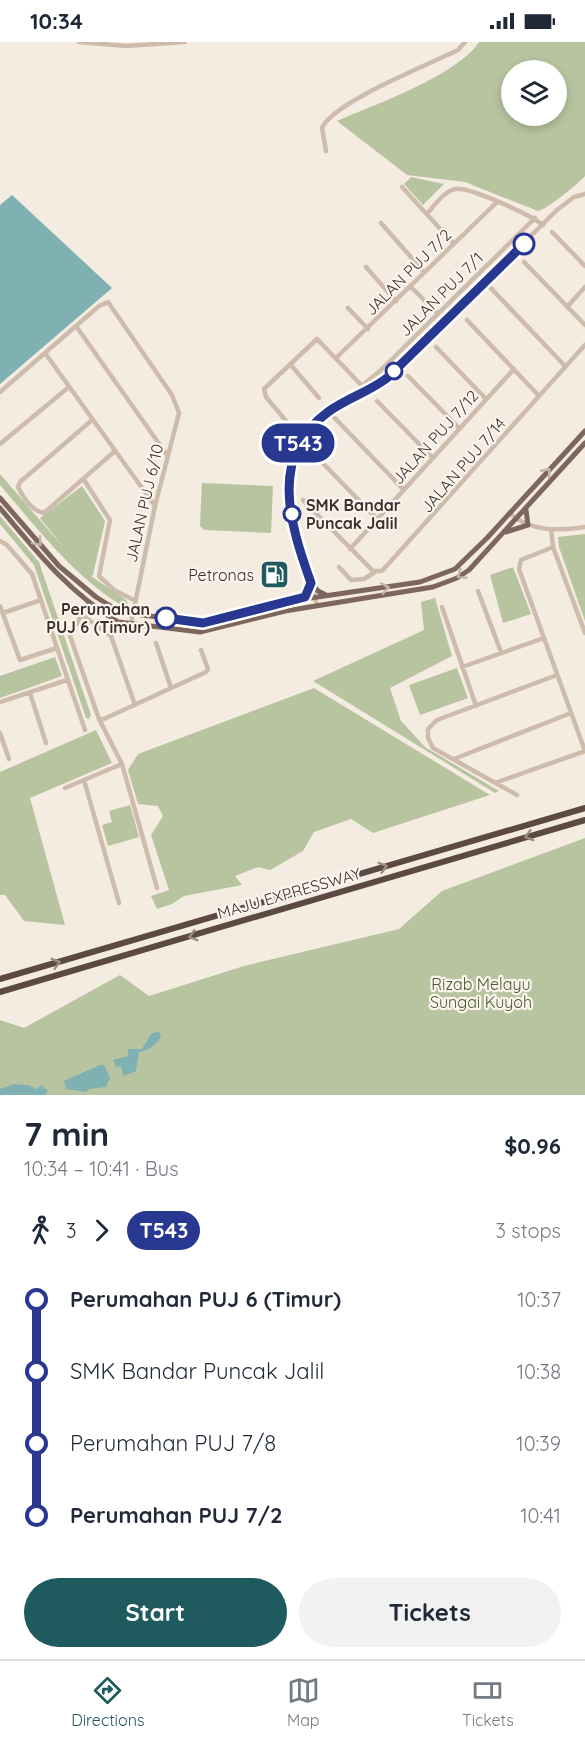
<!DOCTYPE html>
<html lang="en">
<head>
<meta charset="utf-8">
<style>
	:root { --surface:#fff; --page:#f2f2f3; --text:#1f2937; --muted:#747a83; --line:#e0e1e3; --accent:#1f5a5e }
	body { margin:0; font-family:Quicksand,sans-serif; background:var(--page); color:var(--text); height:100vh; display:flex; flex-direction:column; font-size:22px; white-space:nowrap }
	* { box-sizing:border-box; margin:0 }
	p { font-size:20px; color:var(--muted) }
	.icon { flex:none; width:33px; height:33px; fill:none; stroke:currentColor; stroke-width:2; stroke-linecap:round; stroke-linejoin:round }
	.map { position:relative; height:1053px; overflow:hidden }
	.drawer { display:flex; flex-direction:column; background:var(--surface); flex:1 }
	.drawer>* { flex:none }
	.badge { padding:0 12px; border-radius:20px; font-size:21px; line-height:39px }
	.buttons { position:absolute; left:501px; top:18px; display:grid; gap:12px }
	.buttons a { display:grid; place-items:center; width:66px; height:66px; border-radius:50%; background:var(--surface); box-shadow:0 3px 9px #0003; font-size:30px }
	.map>.badge { position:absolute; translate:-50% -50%; box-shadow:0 0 0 3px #fff }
	.legs { display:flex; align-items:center; gap:9px; height:66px; padding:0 24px; font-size:20px }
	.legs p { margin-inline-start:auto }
	.headline { display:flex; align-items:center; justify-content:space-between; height:102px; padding:0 24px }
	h1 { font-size:33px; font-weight:700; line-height:45px }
	.action { display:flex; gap:12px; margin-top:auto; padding:12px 24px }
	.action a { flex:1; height:69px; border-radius:36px; background:var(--accent); color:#fff; font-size:24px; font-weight:700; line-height:69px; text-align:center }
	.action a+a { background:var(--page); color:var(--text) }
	ul { padding:0 24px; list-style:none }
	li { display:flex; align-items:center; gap:21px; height:72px; font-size:22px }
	li i { display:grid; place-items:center; width:9px; height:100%; margin:0 8px; background:currentColor }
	li i::after { content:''; width:15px; height:15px; margin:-8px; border:4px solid; border-radius:50%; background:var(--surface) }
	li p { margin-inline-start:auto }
	li:first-child i { background:linear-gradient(#0000 50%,currentColor 0) }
	li:last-child i { background:linear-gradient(currentColor 50%,#0000 0) }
	.status { display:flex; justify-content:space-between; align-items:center; height:42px; padding:0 30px; background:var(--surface); direction:ltr }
	.status svg { height:16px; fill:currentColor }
	.dock { display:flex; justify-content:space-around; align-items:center; height:84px; border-top:2px solid var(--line); background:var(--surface); font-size:16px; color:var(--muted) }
	.dock a { display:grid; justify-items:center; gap:3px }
	.dock .selected { color:var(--accent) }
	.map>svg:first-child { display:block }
</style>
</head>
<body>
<div class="status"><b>10:34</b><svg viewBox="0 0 49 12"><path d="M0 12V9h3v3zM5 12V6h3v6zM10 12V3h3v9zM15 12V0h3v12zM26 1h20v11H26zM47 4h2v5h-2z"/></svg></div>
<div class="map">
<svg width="585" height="1053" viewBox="0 0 585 1053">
	<rect width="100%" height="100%" fill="#f4ebe1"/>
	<path fill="#b8c4a0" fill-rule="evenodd" d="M479 0H585V134C578 142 546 168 538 169L465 140 407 133 337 79C374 63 458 33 479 0ZM512 28H556V74H512Z
		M411 135 444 142 423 163 404 142Z
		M0 432 65 507 40 476 82 444 105 479 93 533 91 534 126 558 128 562 124 565C73 534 38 487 0 443Z
		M202 441 273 444 271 491 204 488 200 484Z
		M0 474 39 520 91 673 89 677 86 676 34 523 0 482Z
		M585 492V579L559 505 558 495Z
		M513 525 531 572 503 581 490 533Z
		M435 556 452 614 390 646 401 679 425 705 499 749 495 751 313 639 424 588 421 560Z
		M55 615 62 634 0 656V634Z
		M457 626 468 656 420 673 409 643Z
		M314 646 490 753 373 791 351 777 314 790 303 809 270 828 258 825 235 834 242 843 184 854 172 862 157 867 151 854 169 848 151 793 163 774 158 764 138 762 128 728 138 712Z
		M96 688 112 721 30 756 65 883 24 879 5 853H0V730Z
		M130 763 139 795 108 804 102 783 112 780 109 769Z
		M585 796V1053H0V978L24 986 120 933 149 954 244 924 399 887 442 849Z"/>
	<path fill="#7fb0b2" d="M12 153 112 246 0 342V163Z
		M159 989 161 995C155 1004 149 1008 139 1010L136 1029 123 1034 121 1024 116 1025 113 1018 128 1014V1007H142L151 992Z
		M100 1023H104L110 1036 106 1045 88 1047 87 1050 66 1047 64 1039Z
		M14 1042 28 1043 36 1047 42 1043 48 1049 45 1053H0V1047Z"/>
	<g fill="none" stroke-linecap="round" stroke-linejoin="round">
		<path stroke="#cdbbac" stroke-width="4.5" d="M79 0 126 4 185 0
			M326 109 322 86C333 60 430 22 458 8L465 0
			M402 145 453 201
			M427 172C435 163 443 150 455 147 468 144 531 173 543 183
			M381 181 424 230
			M552 190 585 224
			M524 220 585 283
			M366 225 396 259
			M486 241 565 324
			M410 244 438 272
			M567 265 585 245
			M348 266 368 287
			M467 278 539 354
			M76 284 167 413
			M436 305 486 357
			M45 311 155 464
			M337 315 496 161
			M290 322 319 356
			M408 334 459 386
			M362 344 381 328 535 176
			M0 350 99 264 108 260 172 353 179 371 155 464 131 581
			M377 359 432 415
			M328 369 404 448
			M92 378 20 440 18 445C23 455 32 469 44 471L115 409
			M292 386 266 355 264 347 317 297 368 350
			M0 402 69 345
			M312 410 377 477
			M84 438 110 478 99 534 114 548 134 558
			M303 458 373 529H382L585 303
			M509 471C531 490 558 489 585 485
			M551 487 553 505 585 591
			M0 499 7 503 32 532 85 688
			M553 505 521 518 519 527 585 709
			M350 507 514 327
			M339 525 351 538 364 537 375 530
			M478 549 501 610
			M88 561 70 594 99 677H104L206 630 208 627 201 608
			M317 563C300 497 258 420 328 370 347 356 369 350 387 336L557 168 574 155 585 152
			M0 564 20 618 57 606
			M442 565 476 664
			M3 571 41 558
			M82 573 111 594 135 663
			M156 601 171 646
			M462 625 544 596
			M30 651 46 701
			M0 660 67 638
			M99 677 122 722 157 846
			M0 691 9 717
			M454 717 571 671
			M84 738 119 861
			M495 741 585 709
			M65 746 122 722
			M517 753 433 706 428 696V687L437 678 557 633"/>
		<path stroke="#7d675c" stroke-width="5" d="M0 456 59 524 96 555 120 570 203 581 297 558 420 540 455 527 487 496 585 389
			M0 466C36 509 69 551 118 580L200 590 285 569 433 545 457 536 469 528 585 401
			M506 490 528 483 526 468
			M311 541 318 549 326 553"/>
		<path stroke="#5c4a42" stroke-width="6" d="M0 937 585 766
			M0 950 585 778"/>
	</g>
	<defs><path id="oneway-chevron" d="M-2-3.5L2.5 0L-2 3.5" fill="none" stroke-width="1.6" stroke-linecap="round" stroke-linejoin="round" transform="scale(1.5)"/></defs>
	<g stroke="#c2b5ac">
		<use href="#oneway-chevron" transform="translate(547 430) rotate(-48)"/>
		<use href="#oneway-chevron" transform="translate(38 500) rotate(49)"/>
		<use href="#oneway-chevron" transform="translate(461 533) rotate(146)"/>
		<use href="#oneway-chevron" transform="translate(385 546) rotate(-9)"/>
	</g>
	<g stroke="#9c8e87">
		<use href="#oneway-chevron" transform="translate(529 794) rotate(164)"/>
		<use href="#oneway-chevron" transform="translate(383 825) rotate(-16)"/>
		<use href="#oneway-chevron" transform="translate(193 894) rotate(164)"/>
		<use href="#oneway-chevron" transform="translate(56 921) rotate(-16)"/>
	</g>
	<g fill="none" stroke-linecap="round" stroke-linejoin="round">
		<defs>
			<path id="line-1" d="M166 576 203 581 305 555 311 541C290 482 268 414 328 370 347 356 369 350 387 336L524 202"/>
		</defs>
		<use href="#line-1" stroke="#fff" stroke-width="14"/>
		<use href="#line-1" stroke="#283890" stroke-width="9"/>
	</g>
	<defs>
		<symbol id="fuel-square" viewBox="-11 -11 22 22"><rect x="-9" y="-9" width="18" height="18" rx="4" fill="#1f5a5e" stroke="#fbf5ee"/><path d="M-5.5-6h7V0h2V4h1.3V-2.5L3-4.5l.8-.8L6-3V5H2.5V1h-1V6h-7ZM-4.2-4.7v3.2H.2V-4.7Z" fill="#fff"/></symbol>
	</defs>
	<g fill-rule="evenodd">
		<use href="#fuel-square" x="258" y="516" width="33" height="33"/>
	</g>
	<g fill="#fff" stroke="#283890" stroke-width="3">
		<circle cx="524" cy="202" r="10"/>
		<circle cx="394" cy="329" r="8"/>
		<circle cx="292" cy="472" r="8"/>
		<circle cx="166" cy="576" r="10"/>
	</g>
	<g text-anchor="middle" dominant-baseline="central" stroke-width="4.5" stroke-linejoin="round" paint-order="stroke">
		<g font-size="16" fill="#3b302b" stroke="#fbf5ee">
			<text transform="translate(408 230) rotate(-45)">JALAN PUJ 7/2</text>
			<text transform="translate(441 252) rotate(-45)">JALAN PUJ 7/1</text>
			<text transform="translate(435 395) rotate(-48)">JALAN PUJ 7/12</text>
			<text transform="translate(463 423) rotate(-49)">JALAN PUJ 7/14</text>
			<text transform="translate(144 461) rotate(-77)">JALAN PUJ 6/10</text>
			<text transform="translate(289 851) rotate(-16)">MAJU EXPRESSWAY</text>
		</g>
		<g font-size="16" font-weight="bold" fill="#3b302b" stroke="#fbf5ee" text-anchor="start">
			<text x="306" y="463">SMK Bandar<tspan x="306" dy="18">Puncak Jalil</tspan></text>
			<text x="150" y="567" text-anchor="end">Perumahan<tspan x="150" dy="18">PUJ 6 (Timur)</tspan></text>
		</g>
		<g font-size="16" fill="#3b302b" stroke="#fbf5ee" text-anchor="end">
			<text x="254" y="533">Petronas</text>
		</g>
		<g font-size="16" fill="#4a5a2e" stroke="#fbf5ee">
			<text x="481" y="942">Rizab Melayu<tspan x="481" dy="18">Sungai Kuyoh</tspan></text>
		</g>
	</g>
</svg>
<div class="buttons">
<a><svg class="icon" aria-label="layers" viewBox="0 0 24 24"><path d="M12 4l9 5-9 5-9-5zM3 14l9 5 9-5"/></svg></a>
</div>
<b class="badge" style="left:298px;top:401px;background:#283890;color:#fff">T543</b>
</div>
<section class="drawer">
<div class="headline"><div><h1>7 min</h1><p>10:34 – 10:41 · Bus</p></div><b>$0.96</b></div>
<div class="legs"><svg class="icon" aria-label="walk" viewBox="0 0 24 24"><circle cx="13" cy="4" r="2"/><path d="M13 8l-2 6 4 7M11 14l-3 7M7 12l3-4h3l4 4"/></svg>3<svg class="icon" aria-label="forward" viewBox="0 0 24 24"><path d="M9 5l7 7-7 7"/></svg><b class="badge" style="background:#283890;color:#fff">T543</b><p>3 stops</p></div>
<ul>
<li><i style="color:#283890"></i><b>Perumahan PUJ 6 (Timur)</b><p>10:37</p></li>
<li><i style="color:#283890"></i><span>SMK Bandar Puncak Jalil</span><p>10:38</p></li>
<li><i style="color:#283890"></i><span>Perumahan PUJ 7/8</span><p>10:39</p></li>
<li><i style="color:#283890"></i><b>Perumahan PUJ 7/2</b><p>10:41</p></li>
</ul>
<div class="action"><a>Start</a><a>Tickets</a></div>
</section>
<nav class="dock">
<a class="selected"><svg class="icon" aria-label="directions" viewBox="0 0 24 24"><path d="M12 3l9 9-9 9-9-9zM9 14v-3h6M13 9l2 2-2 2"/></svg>Directions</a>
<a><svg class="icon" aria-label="map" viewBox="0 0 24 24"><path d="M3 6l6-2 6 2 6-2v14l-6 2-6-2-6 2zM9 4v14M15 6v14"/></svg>Map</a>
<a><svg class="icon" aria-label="tickets" viewBox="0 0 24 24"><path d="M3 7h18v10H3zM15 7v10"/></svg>Tickets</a>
</nav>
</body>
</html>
